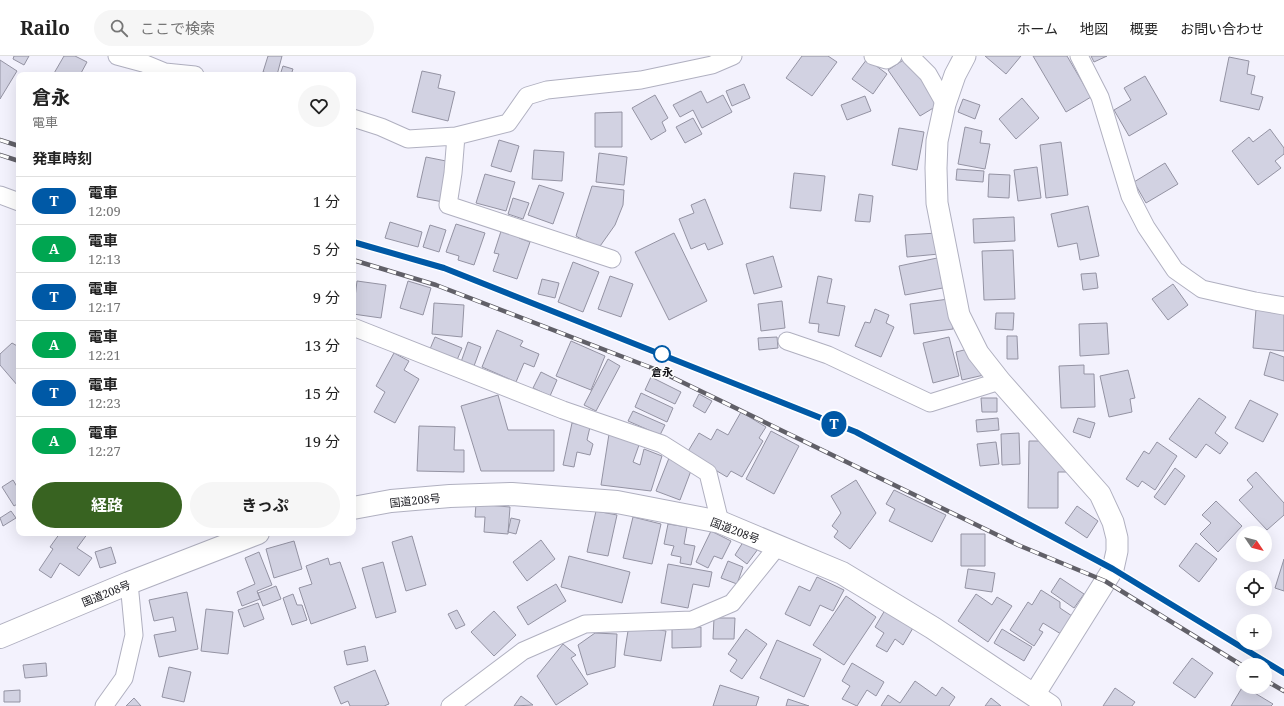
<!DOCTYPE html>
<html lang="ja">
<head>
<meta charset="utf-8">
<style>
	:root { --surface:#fff; --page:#f6f6f6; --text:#222; --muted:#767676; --line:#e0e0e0; --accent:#386321 }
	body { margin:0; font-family:"Noto Serif","Noto Sans JP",serif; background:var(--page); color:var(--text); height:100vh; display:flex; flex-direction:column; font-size:15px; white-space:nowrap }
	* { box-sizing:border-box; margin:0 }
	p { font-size:13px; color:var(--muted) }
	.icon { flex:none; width:22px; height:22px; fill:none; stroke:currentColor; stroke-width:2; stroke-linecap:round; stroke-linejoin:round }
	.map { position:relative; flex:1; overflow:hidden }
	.panel { position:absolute; left:16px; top:16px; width:340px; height:464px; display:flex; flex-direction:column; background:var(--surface); border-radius:8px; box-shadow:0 4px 16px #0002 }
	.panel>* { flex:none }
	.badge { padding:0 8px; border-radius:13px; font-size:14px; line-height:26px }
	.needle { width:26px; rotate:125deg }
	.controls { position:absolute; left:1236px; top:470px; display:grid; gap:8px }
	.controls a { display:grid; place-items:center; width:36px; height:36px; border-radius:50%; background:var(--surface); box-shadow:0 4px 16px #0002; font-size:20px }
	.map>.badge { position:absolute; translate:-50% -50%; box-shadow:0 0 0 2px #fff }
	h2 { padding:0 16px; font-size:15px; line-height:36px }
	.round { display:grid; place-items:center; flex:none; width:42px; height:42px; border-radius:21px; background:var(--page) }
	.head { display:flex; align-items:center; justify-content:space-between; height:68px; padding:0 16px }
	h1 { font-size:19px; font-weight:700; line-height:30px }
	.cta { display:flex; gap:8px; margin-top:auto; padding:8px 16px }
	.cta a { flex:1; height:46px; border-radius:24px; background:var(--accent); color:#fff; font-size:16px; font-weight:700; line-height:46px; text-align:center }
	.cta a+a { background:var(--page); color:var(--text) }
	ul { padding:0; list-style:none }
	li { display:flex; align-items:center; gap:12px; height:48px; padding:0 16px; border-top:1px solid var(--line) }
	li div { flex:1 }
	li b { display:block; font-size:15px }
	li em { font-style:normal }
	li .badge { min-width:44px; font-weight:700; text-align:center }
	header { display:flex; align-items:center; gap:24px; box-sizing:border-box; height:56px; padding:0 20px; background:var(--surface); border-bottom:1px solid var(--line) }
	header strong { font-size:19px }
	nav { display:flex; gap:22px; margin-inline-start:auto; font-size:14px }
	.search { width:280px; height:36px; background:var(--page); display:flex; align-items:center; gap:10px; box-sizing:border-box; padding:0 14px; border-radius:22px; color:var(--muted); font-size:15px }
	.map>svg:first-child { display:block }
</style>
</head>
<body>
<header>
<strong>Railo</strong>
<div class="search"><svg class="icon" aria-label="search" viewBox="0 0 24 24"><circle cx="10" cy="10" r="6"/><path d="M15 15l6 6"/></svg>ここで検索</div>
<nav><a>ホーム</a><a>地図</a><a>概要</a><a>お問い合わせ</a></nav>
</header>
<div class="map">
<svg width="1284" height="650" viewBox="0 0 1284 650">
	<rect width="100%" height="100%" fill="#f3f2fd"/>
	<path fill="#d2d2e2" stroke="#9493a3" d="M14 0H29L24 9 13 3Z
		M64 0H75L87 6 80 19H53Z
		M268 0H282L277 19 263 16Z
		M802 0H828L837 6 812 40 786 22Z
		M985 0H1021L1006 18Z
		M1033 0H1067L1091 41 1066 56Z
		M1091 0H1107L1094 6Z
		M908 1 940 48 920 60 888 14Z
		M1229 1 1249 5 1247 18 1255 20 1251 38 1263 41 1259 54 1220 45Z
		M867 3 887 18 873 38 852 23Z
		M0 4 17 15 0 43Z
		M283 10 293 13 291 19H280Z
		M422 15 441 19 438 32 455 36 448 65 412 56Z
		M1145 20 1167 58 1129 80 1114 54 1131 44 1124 32Z
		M744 28 750 42 732 50 726 35Z
		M701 35 707 47 723 39 732 56 702 72 693 54 680 61 673 49Z
		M655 39 668 62 662 66 666 75 651 84 632 52Z
		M865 40 871 55 847 64 841 49Z
		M1022 42 1039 62 1016 83 999 63Z
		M963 43 980 49 975 63 958 56Z
		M622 56V91H595V57Z
		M693 62 702 78 685 87 676 71Z
		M965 71 982 75 980 87 990 88 985 113 958 108Z
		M899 72 924 76 917 114 892 109Z
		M1270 73 1284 92V98L1275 105 1281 112 1258 129 1232 95 1249 81 1253 86Z
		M499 84 519 90 511 116 491 110Z
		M1061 86 1068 139 1046 142 1040 89Z
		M534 94 564 96 562 125 532 123Z
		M599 97 627 101 624 129 596 126Z
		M426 101 451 106 443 146 417 141Z
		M1165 107 1178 128 1146 147 1134 126Z
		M1037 111 1041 142 1018 145 1014 114Z
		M957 113 984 115 983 126 956 124Z
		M794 117 825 120 821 155 790 152Z
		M485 118 515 126 506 155 476 147Z
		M989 118 1010 119 1009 142 988 141Z
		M539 129 564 137 553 168 528 159Z
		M592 130 624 134 623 149 615 169 598 193 576 180Z
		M859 138 873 140 870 166 855 165Z
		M513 142 529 147 523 163 508 158Z
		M705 143 723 188 708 194 705 187 691 193 679 163 694 157 691 149Z
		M1088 150 1099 200 1080 204 1077 187 1058 191 1051 158Z
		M1014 161 1015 185 974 187 973 163Z
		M390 166 422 176 418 191 385 182Z
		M456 168 485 177 474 209 458 204 459 200 446 196Z
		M430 169 446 174 439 196 423 191Z
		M503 169 522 175 519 182 530 186 517 223 493 215 499 198 494 197Z
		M674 177 707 245 669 264 635 196Z
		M937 177 939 198 907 201 905 179Z
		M1013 194 1015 243 984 244 982 195Z
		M773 200 782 231 754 238 746 208Z
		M942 201 948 231 905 239 899 210Z
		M573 206 599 216 583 256 558 246Z
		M1096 217 1098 232 1083 234 1081 218Z
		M610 220 633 228 621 261 598 253Z
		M818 220 832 223 827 247 845 250 839 280 818 276 819 268 809 267Z
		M542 223 559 227 555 242 538 238Z
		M357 225 386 229 381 262 353 258Z
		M408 225 431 232 423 259 400 252Z
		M1173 228 1188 249 1168 264 1152 243Z
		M949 243 953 273 914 278 910 248Z
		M782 245 785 272 761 275 758 248Z
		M434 247 464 249 462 281 432 278Z
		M875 253 889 259 886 267 894 271 881 301 855 290 865 266 870 267Z
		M1256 253 1284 256V295L1253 292Z
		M996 257H1014L1013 274 995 273Z
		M1107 267 1109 298 1080 300 1079 268Z
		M497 274 523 285 520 290 539 298 534 311 524 307 516 326 482 311Z
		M1007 280H1017L1018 303H1007Z
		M435 281 462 292 457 304 430 293Z
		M777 281 778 292 759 294 758 282Z
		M949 281 959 320 933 327 923 287Z
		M571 285 605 300 591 334 556 320Z
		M468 286 481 291 474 310 461 306Z
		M12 287 19 291 18 330 0 309V298Z
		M968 293 984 319 962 324 956 296Z
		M1270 296 1284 301V325L1264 319Z
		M394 297 409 305 404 314 419 323 395 367 374 356 385 336 376 330Z
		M608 303 620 310 596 355 584 349Z
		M1084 309V318H1094L1095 351 1061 352 1059 310Z
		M1128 314 1135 342 1130 343 1132 356 1109 361 1100 320Z
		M541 316 557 324 550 340 533 332Z
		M651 321 681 336 675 348 645 334Z
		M641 337 673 352 667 366 635 351Z
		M699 338 712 345 705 357 693 350Z
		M498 339 508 374H554V415H481L461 350Z
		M981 342H997V356H982Z
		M1199 342 1226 361 1215 377 1228 387 1220 398 1206 388 1196 402 1169 383Z
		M1250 344 1278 358 1263 386 1235 372Z
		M633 355 665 369 660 379 628 365Z
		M741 356 766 371 759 382 763 385 742 421 731 415 727 421 687 397 699 377 711 384 717 373 728 379Z
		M998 362 999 374 977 376 976 364Z
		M1078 362 1095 367 1090 382 1073 376Z
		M572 367 590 371 587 384 593 388 590 399 577 396 574 411 563 409Z
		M419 370 455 371 454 394H464V416L417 415Z
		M771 375 799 390 774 438 746 423Z
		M1019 377 1020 408 1002 409 1001 378Z
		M609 378 639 389 633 406 640 409 644 393 662 400 651 435 601 429Z
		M1029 385H1043L1067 416H1058V452H1028Z
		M996 386 999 408 980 410 977 388Z
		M1157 386 1177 400 1155 434 1142 425 1138 431 1126 423 1144 395 1149 398Z
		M669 402 692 412 680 444 656 435Z
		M1175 412 1185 420 1165 449 1154 441Z
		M1256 416 1284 447V459L1267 474 1239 444 1253 431 1247 424Z
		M13 424 19 434V447L14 450 2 431Z
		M856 424 876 457 850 493 834 481 838 475 832 470 841 457 831 440Z
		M894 434 946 459 932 486 889 465 895 453 886 448Z
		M1216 445 1242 470 1218 496 1200 478 1211 467 1202 459Z
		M476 448 510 451 508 478 484 476 485 461H475Z
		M1077 450 1098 465 1087 482 1065 467Z
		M11 455 16 462 3 470 0 462Z
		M596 455 617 459 608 500 587 496Z
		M633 461 661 468 652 508 623 502Z
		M511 462 520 464 516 478 508 476Z
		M668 468 687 471 684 488 695 490 691 509 680 507 681 501 671 499 674 490 664 488Z
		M711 475 731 485 722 503 714 500 708 512 696 506Z
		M60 477H88L77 492 92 502 79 520 60 507 51 522 39 514 53 493 50 491Z
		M961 478H985V510H961Z
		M412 480 426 529 406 535 392 486Z
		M745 483 758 493 747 508 735 499Z
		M541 484 555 503 527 525 513 506Z
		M294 485 302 513 274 522 266 493Z
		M1196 487 1217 503 1199 526 1179 510Z
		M111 491 116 507 100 512 95 496Z
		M259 496 272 529 257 535 260 543 242 550 237 536 255 528 245 502Z
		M569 500 630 516 622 547 561 531Z
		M328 502 330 509 340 506 356 552 311 568 299 532 312 528 306 510Z
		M1284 503V535L1275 532Z
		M728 505 743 511 737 528 721 522Z
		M383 506 396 556 376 562 362 512Z
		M668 508 712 516 709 531 693 528 688 552 661 547Z
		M968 513 995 517 992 536 965 532Z
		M817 521 844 534 833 555 820 549 810 570 785 558 799 530 810 535Z
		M1060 522 1084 538 1074 552 1051 536Z
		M556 528 566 545 528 569 517 551Z
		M276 530 281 543 263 550 258 537Z
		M1041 534 1060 546V552L1072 560 1061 578 1043 567 1039 574 1043 576 1034 590 1010 574 1028 546 1032 549Z
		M187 536 198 593 159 601 154 579 176 575 173 561 154 565 149 544Z
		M293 538 297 549H302L307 564 292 569 283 542Z
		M976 538 992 549 997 541 1012 550 988 586 958 565Z
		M846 540 876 561 844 609 813 589Z
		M258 547 264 563 244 571 238 554Z
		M206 553 233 556 228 598 201 595Z
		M457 554 465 569 456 573 448 558Z
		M885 554 913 572 903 589 895 583 887 596 876 590 884 577 875 571Z
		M494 555 516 579 494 600 471 576Z
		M714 562H735L734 583H713Z
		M629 569 666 575 661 605 624 599Z
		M701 571V591L672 592V572Z
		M746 573 767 588 742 623 730 615 737 604 728 598Z
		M1002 573 1032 591 1024 605 994 587Z
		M595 577 617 578 615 611 587 619 578 589Z
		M777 584 821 603 804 641 760 622Z
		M563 588 576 599 571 602 588 628 556 649 537 620Z
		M365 590 368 605 347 609 344 595Z
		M1192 602 1213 617 1195 642 1173 627Z
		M46 607 47 620 25 622 23 609Z
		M852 607 884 626 876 640 867 634 857 650 842 643 850 630 842 625Z
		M169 611 191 616 184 646 162 641Z
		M375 614 389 648 384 650H350L348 645 341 648 334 631Z
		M915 625 936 640 942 631 955 641 949 650H881L888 639 900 647Z
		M720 629 759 641 756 650H713Z
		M1243 630 1273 648 1271 650H1231Z
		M1115 632 1135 646 1132 650H1103Z
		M20 634V646H4V635Z
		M521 640 533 649 514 650Z
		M134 642 141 650H126Z
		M991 642 1001 650H985Z
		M788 643 809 650H786Z"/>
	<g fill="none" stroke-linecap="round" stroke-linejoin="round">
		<defs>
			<path id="minor" d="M117 0 143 7 165 16 195 19
				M873 0 886 4 893 0
				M910 0 928 18 945 48
				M1079 0 1100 41 1130 140 1146 171 1175 214 1202 233 1255 245 1284 250
				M353 62 381 71 408 83 456 80 508 67 527 40 547 34 641 24 712 9 733 0
				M456 80 453 117 448 149 612 203
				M0 139 19 146
				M353 271 563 354 662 388 708 417 720 466
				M787 285 828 299 930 347 1000 325
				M104 650 124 622 134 579 129 527
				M450 650 523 595 585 568 692 564 732 547 777 491"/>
			<path id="tertiary" d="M965 0 955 19 945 48 937 85 936 112 937 147 959 259 978 297 1000 325 1100 438 1113 466 1117 482V495L1113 513 1034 639"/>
			<path id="trunk" d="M353 452 391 445 450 440 512 438 617 446 720 466 842 517 933 572 1050 650
				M0 581 129 527 258 477"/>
		</defs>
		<use href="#minor" stroke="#b0b0c0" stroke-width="19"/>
		<use href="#tertiary" stroke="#b0b0c0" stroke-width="23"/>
		<use href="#trunk" stroke="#b0b0c0" stroke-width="24"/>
		<use href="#minor" stroke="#fff" stroke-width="17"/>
		<use href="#tertiary" stroke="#fff" stroke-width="21"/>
		<use href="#trunk" stroke="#fff" stroke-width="22"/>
		<defs>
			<path id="rail" d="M0 84 19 90
				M0 99 19 105
				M353 186 444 212 856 377 1113 513 1284 617
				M353 204 436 229 657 314 1018 489 1105 525 1243 610
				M1265 624 1284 635"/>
		</defs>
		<use href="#rail" stroke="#616068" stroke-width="4.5"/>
		<use href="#rail" stroke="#fff" stroke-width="3" stroke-dasharray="9" stroke-linecap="butt"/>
	</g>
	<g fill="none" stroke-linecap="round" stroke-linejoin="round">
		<defs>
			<path id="line" d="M353 186 444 212 856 376 1113 513 1284 617"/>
		</defs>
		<use href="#line" stroke="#fff" stroke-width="9"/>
		<use href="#line" stroke="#0059a6" stroke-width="6"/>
	</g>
	<circle fill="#fff" stroke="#0059a6" stroke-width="2" cx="662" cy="298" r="8"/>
	<g text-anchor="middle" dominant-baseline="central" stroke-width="3" stroke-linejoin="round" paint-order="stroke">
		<g font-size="11" font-weight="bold" fill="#17171d" stroke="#fff">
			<text x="662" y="315">倉永</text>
		</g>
		<g font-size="11" fill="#17171d" stroke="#fff">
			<text transform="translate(415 444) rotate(-6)">国道208号</text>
			<text transform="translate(735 474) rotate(21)">国道208号</text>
			<text transform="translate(106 537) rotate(-22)">国道208号</text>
		</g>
	</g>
</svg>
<div class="controls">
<a><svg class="needle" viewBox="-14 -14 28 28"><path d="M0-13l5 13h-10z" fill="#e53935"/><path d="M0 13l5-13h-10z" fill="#767676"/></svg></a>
<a><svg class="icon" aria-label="locate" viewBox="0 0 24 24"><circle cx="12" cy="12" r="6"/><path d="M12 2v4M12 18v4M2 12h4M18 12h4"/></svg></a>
<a>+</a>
<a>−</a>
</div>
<b class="badge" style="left:834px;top:368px;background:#0059a6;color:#fff">T</b>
<section class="panel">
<div class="head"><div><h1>倉永</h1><p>電車</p></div><a class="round"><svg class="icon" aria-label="heart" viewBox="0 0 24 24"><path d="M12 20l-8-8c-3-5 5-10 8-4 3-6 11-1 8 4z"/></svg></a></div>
<h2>発車時刻</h2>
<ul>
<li><span class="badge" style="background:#0059a6;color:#fff">T</span><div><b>電車</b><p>12:09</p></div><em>1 分</em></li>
<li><span class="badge" style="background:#00a651;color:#fff">A</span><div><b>電車</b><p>12:13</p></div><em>5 分</em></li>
<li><span class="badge" style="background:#0059a6;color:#fff">T</span><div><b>電車</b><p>12:17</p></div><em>9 分</em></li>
<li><span class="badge" style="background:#00a651;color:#fff">A</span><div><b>電車</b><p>12:21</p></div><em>13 分</em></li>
<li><span class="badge" style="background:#0059a6;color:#fff">T</span><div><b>電車</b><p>12:23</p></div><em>15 分</em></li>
<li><span class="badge" style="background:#00a651;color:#fff">A</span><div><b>電車</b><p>12:27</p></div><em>19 分</em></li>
</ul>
<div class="cta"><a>経路</a><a>きっぷ</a></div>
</section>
</div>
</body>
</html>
